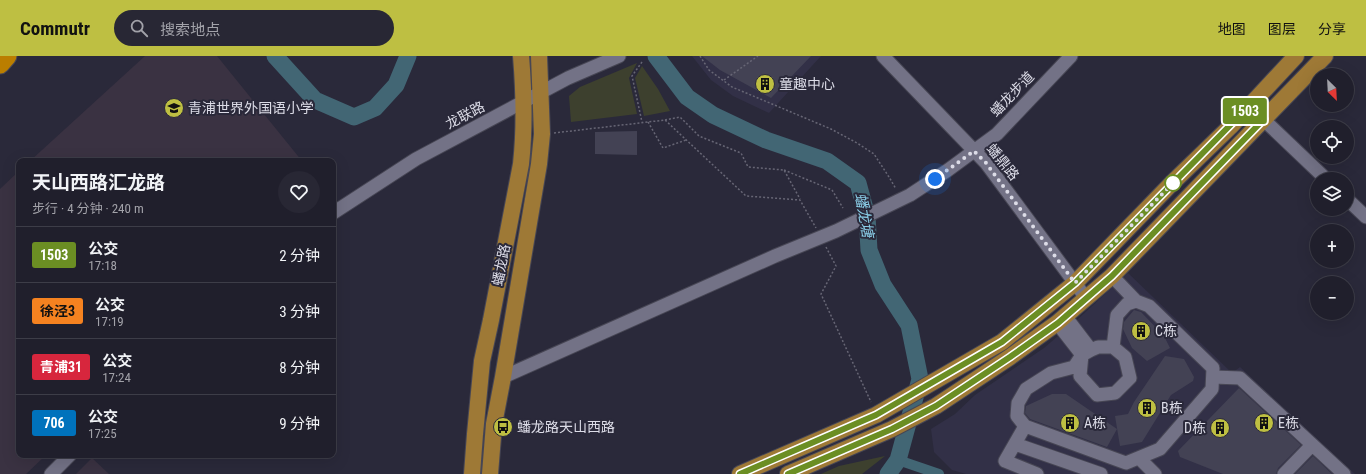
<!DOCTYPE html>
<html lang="zh">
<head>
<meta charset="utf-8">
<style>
	:root { --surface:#201f2c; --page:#282734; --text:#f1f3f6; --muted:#a2a2a9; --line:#3d3d48; --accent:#bebf42 }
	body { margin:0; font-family:"Roboto Condensed","Noto Sans SC",sans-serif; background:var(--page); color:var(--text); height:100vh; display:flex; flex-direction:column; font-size:15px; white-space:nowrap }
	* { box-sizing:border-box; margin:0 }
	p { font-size:13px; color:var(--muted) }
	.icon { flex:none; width:22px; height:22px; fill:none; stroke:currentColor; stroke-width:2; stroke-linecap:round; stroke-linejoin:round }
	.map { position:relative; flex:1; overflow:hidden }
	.sheet { position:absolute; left:16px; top:102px; width:320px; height:300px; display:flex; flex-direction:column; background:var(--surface); border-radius:8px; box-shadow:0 4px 16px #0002,0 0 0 1px var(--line) }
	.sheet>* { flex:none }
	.badge { padding:0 8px; border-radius:3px; font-size:14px; line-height:26px }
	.needle { width:26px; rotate:156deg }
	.tools { position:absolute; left:1310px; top:12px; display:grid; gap:8px }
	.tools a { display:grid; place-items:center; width:44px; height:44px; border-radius:50%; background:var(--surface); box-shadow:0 4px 16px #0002,0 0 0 1px var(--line); font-size:20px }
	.you { position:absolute; width:20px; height:20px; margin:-10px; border:3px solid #fff; border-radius:50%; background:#1a73e8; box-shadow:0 0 0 6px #1a73e833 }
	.map>.badge { position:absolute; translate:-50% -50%; box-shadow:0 0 0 2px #fff }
	.round { display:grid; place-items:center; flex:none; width:42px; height:42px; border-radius:21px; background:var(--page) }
	.overview { display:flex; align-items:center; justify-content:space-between; height:68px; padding:0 16px }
	h1 { font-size:19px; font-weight:700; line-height:30px }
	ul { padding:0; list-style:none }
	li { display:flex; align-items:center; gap:12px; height:56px; padding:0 16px; border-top:1px solid var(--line) }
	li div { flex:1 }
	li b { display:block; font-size:15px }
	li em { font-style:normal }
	li .badge { min-width:44px; font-weight:700; text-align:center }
	header { display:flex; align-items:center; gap:24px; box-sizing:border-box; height:56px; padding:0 20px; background:var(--accent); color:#111 }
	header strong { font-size:19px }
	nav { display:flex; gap:22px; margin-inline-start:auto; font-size:14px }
	.search { width:280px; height:36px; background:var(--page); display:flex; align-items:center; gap:10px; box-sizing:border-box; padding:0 14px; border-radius:22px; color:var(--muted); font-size:15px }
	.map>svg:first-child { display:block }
</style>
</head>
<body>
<header>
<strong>Commutr</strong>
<div class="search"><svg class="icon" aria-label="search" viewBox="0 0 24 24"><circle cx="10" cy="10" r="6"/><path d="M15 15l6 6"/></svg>搜索地点</div>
<nav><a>地图</a><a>图层</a><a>分享</a></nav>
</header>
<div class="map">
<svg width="1366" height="418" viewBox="0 0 1366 418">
	<rect width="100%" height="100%" fill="#2a293a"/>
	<path fill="#323047" d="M692 0H821L769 57 733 40 711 24Z
		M1128 217 1232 317 1240 311 1355 418H966L952 414 934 396 931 373 955 358 975 339 1044 292 1079 262Z"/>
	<path fill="#3a3242" d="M145 0H217L302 105H30Z
		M19 115V399H46L26 418H0V133Z
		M92 402 109 418H76Z"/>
	<path fill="#3d402e" d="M637 7 629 22 637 58 571 66 569 40 580 31Z
		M642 10 658 33 670 55 644 60 635 22Z
		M885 400 862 418H821L839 410Z"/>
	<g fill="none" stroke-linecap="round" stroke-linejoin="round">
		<path stroke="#426674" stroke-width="10" d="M898 404 939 418"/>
		<path stroke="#426674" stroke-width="17" d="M275 0 315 44 354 61 375 52 396 29 408 0
			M656 0 687 41 713 59 766 84 827 105 858 127 867 160 869 194 883 229 909 269 920 323 898 404 888 418"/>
	</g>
	<path fill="#434254" d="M702 0H811L771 42 720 14Z
		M637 75V99L595 98V76Z
		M1134 254 1141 256 1164 280 1170 292 1147 305 1132 292 1123 273 1124 266Z
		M1165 300 1184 303 1194 321 1193 325 1171 339 1142 386 1120 390 1115 360 1128 358 1134 346Z
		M1239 332 1301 389 1278 412 1276 418H1223L1180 401 1178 395Z
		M1052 338H1066L1117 373 1107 391 1030 363 1025 357 1026 350Z
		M1313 400 1332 418H1295Z"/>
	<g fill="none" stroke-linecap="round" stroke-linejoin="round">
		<defs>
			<path id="minor" d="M883 0 986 107 1086 242
				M1251 48 1263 63 1326 123
				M1347 143 1366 161
				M333 157 416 103 568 22 619 0
				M1057 267 1082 299 1080 320 1097 339 1115 337 1130 322 1125 301 1113 291H1098L1091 294 1065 260
				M1113 291 1117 259 1127 248 1136 245
				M1091 294 1082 299 1074 311 1051 317 1026 333 1018 347 1017 360 1025 370 1126 407 1160 393 1212 333 1213 312 1149 250 1136 245 1112 220
				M503 321 775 200 836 175 910 139 948 114 997 78 1071 0
				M1213 321 1240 322 1344 418
				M1025 370 1005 405 1037 418
				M1015 388 1101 418
				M1139 402 1155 418
				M51 418 70 399
				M1284 418 1312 389"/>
			<path id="major" d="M472 418 475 378 482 305 491 264 521 108C525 71 524 36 521 0
				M490 418 494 368 503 321 539 108 542 78 539 0
				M740 418 876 359 1002 286 1075 227 1172 127 1231 70 1296 0
				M788 418 892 373 936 350 1010 301 1057 267 1112 220 1325 0"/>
			<path id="highway" d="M0 8 7 0"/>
		</defs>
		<use href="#minor" stroke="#474654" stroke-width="15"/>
		<use href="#major" stroke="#474654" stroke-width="18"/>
		<use href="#highway" stroke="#474654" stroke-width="21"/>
		<path stroke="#676675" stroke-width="1.5" stroke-dasharray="2 2" stroke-linecap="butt" d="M700 0 709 14 732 31 831 73 857 87 874 98 889 121 896 133
			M642 6 632 20 642 66
			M724 24 758 0
			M665 64 680 61 699 80 741 97 748 111 784 114 800 143
			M648 66 663 92 686 84
			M554 77 665 64 746 140 800 144 816 172
			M784 114 832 134 843 152
			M826 191 836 210 821 238 871 346"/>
		<use href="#minor" stroke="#737286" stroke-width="13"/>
		<use href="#major" stroke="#9e7936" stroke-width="16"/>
		<use href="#highway" stroke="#bb7e00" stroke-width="19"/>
	</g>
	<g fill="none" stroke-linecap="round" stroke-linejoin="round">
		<defs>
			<path id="line" d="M740 418 876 359 1002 286 1075 227 1251 48 1264 63 1112 220 1058 267 1010 301 936 350 892 373 788 418"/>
		</defs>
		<use href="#line" stroke="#fff" stroke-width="9"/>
		<use href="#line" stroke="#6b8e23" stroke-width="6"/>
		<path stroke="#dcdce7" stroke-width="4" stroke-dasharray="0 7.2" d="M935 123 974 95 986 107 1075 227 1173 127"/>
	</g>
	<defs>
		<symbol id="building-disc" viewBox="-11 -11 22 22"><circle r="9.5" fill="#bebf42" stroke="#2a293a"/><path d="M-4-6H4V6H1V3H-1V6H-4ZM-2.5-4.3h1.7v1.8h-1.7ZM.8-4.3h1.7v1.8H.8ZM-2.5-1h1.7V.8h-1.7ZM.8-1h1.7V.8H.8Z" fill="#111"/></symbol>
		<symbol id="school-disc" viewBox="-11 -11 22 22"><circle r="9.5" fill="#bebf42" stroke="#2a293a"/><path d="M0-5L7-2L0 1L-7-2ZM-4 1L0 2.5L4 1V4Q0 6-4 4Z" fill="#111"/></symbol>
		<symbol id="bus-disc" viewBox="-11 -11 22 22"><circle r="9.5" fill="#bebf42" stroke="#2a293a"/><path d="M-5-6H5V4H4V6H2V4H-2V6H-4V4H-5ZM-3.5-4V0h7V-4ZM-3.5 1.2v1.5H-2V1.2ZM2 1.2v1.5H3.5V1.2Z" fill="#111"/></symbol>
	</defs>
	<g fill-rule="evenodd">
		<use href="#building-disc" x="754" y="17" width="22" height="22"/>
		<use href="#school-disc" x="163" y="41" width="22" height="22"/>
		<use href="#building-disc" x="1130" y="264" width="22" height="22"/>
		<use href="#building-disc" x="1136" y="341" width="22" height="22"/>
		<use href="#building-disc" x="1059" y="356" width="22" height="22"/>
		<use href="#building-disc" x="1253" y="356" width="22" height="22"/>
		<use href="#bus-disc" x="492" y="360" width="22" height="22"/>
		<use href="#building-disc" x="1209" y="361" width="22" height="22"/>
	</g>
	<circle fill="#fff" stroke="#6b8e23" stroke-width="2" cx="1173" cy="127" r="8"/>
	<g text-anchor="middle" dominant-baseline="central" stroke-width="4" stroke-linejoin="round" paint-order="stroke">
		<g font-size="14" fill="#dcdce7" stroke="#2a293a" text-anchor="start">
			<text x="779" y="28">童趣中心</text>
			<text x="188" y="52">青浦世界外国语小学</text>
			<text x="1155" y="275">C栋</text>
			<text x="1161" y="352">B栋</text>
			<text x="1084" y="367">A栋</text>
			<text x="1278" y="367">E栋</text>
			<text x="517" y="371">蟠龙路天山西路</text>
			<text x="1206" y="372" text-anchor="end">D栋</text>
		</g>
		<g font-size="14" fill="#dcdce7" stroke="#2a293a">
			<text transform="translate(1012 38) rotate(-46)">蟠龙步道</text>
			<text transform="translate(465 59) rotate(-28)">龙联路</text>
			<text transform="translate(1003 106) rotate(51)">蟠鼎路</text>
			<text transform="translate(501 209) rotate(-79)">蟠龙路</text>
		</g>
		<g font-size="15" font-style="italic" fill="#8acde7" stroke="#2a293a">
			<text transform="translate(864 159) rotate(80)">蟠龙塘</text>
		</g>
	</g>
</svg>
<div class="tools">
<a><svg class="needle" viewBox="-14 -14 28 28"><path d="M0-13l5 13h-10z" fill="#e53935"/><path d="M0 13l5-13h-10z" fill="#a2a2a9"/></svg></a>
<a><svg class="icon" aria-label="locate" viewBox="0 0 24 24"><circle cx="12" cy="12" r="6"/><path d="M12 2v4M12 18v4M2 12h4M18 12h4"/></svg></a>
<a><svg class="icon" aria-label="layers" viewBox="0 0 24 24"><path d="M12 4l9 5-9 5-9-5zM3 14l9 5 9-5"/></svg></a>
<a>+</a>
<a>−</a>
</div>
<div class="you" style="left:935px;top:123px"></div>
<b class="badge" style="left:1245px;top:55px;background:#6b8e23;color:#fff">1503</b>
<section class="sheet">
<div class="overview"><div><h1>天山西路汇龙路</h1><p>步行 · 4 分钟 · 240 m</p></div><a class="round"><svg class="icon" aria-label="heart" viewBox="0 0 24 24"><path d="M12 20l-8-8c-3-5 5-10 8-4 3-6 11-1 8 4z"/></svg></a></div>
<ul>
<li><span class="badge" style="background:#6b8e23;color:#fff">1503</span><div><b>公交</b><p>17:18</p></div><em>2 分钟</em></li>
<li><span class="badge" style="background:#f58220;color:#111">徐泾3</span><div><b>公交</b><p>17:19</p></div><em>3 分钟</em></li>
<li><span class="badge" style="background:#d7263d;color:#fff">青浦31</span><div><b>公交</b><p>17:24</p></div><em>8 分钟</em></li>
<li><span class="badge" style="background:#0072bc;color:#fff">706</span><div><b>公交</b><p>17:25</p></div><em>9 分钟</em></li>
</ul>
</section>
</div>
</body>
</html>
